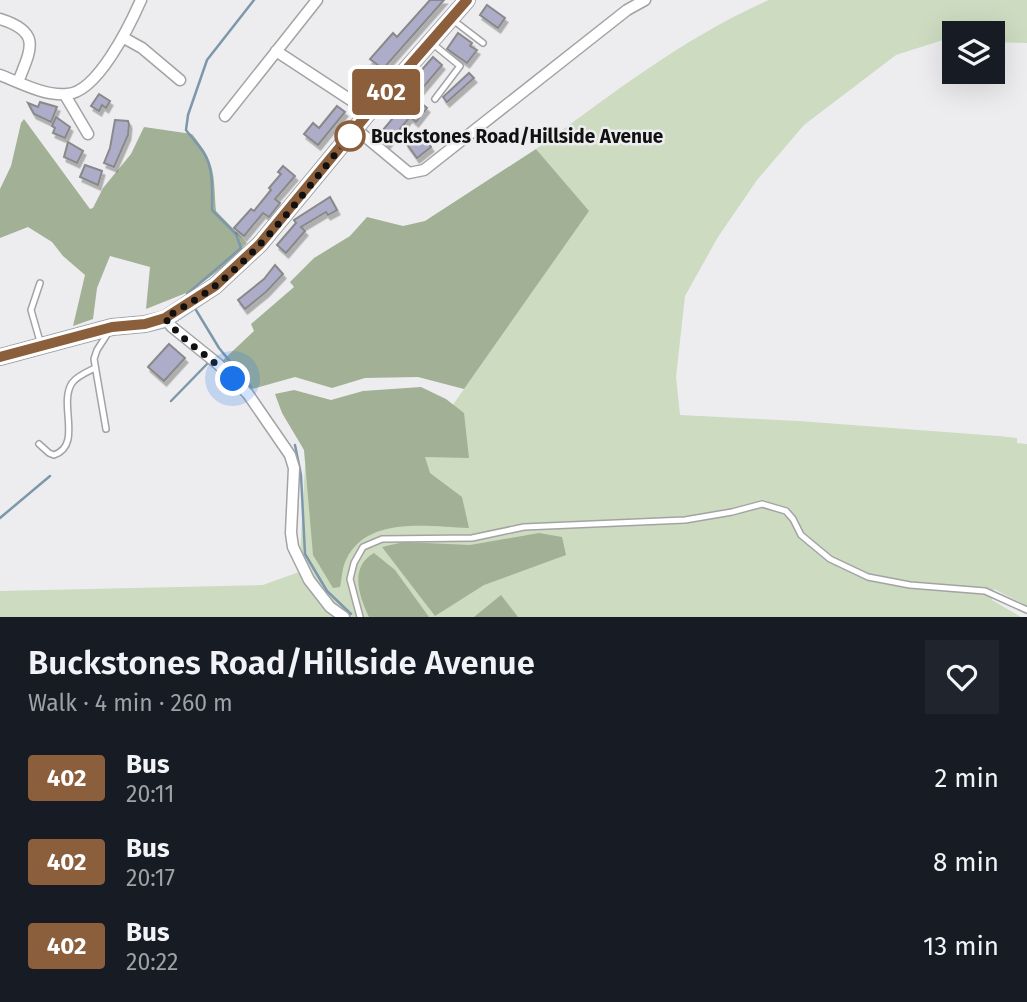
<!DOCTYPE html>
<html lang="en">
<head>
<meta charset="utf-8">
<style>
	:root { --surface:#171b24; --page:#20242c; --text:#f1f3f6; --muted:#9ea1a6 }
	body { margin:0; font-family:"Fira Sans",sans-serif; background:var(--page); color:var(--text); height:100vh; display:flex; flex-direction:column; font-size:26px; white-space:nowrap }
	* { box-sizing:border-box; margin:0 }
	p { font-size:23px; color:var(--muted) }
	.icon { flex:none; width:38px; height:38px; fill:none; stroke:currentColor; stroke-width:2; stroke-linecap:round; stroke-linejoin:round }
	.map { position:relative; height:617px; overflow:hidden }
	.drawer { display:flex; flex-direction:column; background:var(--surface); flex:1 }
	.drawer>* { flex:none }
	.badge { padding:0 14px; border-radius:5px; font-size:24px; line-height:46px }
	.controls { position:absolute; left:942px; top:21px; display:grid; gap:14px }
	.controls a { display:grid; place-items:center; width:63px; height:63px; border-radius:0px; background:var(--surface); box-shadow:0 7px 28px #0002; font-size:35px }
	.you { position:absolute; width:35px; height:35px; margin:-18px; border:5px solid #fff; border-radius:50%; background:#1a73e8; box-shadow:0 0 0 10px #1a73e833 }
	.map>.badge { position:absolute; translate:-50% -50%; box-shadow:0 0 0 4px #fff }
	.round { display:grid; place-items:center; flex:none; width:74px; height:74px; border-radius:0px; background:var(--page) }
	.headline { display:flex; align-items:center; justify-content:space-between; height:119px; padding:0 28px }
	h1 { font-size:33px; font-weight:600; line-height:52px }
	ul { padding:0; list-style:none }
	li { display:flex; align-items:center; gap:21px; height:84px; padding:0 28px }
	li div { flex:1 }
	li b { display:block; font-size:26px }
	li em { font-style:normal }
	li .badge { min-width:77px; font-weight:700; text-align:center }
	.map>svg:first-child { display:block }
</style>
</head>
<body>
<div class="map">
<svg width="1027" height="617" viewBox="0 0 1027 617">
	<defs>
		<filter id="shadow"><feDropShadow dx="2.5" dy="4.5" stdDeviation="0" flood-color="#0004"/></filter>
	</defs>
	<rect width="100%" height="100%" fill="#ededef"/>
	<path fill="#cddbc1" d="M769 0H1027V43L992 42V33H954V40H943L896 55 804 125 757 180 718 237 685 296 676 377 680 415 799 421 998 436 1017 438V443L1027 444V606L994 589 992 600 1021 617H0V591L263 585 299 572 305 466 443 419 588 211 536 149C611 95 684 37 769 0Z"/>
	<path fill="#a2b095" d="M24 119 90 209 93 208 103 188 131 154 144 127 192 134C217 165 213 173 216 211L247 243 222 268 191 291 146 309 150 267 110 256 97 288 93 319 73 326 85 275 63 256 52 242 28 227 0 238V189L11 166 21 123Z
		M536 149 589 211 464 389 418 377 365 378 332 388 295 377 249 390 221 362 254 331 251 324 294 287 290 282 314 258 350 236 367 217 403 226 425 221Z
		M421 387 446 399 464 413 469 458 425 457 430 473 462 497 469 528C429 527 367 515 346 560 342 568 342 578 340 587L333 588 313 555 304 450 282 413 275 394 294 390 331 400 363 391Z
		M539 533 562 537 566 555 484 585 435 616 382 547 404 542 470 545Z
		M374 553 395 570 429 617H369C359 596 349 567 374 553Z
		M501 595 518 617H474Z"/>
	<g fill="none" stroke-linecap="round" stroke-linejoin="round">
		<path stroke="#7e98ab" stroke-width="2.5" d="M187 294 241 248 236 234 212 210C212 192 214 169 204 153 199 145 192 138 186 130L188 115 207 60 254 0
			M196 310 219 348 251 387
			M171 401 209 362
			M295 445 301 475 305 554 327 591 351 614
			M0 518 50 476"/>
	</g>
	<path fill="#adadc9" stroke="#89898a" stroke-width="2" filter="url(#shadow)" d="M430 0H444L383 69 370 59 393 33 397 37Z
		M487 5 505 18 498 28 480 15Z
		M458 33 472 43 470 46 477 50 467 63 447 49Z
		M433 57 442 65 415 97 405 89Z
		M370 66 377 76 365 91 357 84Z
		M469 73 474 78 447 102 443 97Z
		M99 94 110 101 106 108 102 105 99 111 91 106Z
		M396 98 405 110 415 98 427 108 416 122 410 117 387 144 378 136 398 112 391 104Z
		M40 102 57 107 51 122 34 114 28 103 38 107Z
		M337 106 345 112 318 145 304 134 313 123 319 128Z
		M56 117 70 127 65 138 53 133 55 128 52 126Z
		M115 120 128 121 129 124 128 135 114 167 104 163 110 148Z
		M424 137 431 147 417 158 406 143 413 138 417 143Z
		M68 142 83 151 77 163 64 157Z
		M85 165 102 171 98 185 80 177Z
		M283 166 295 176 275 199 280 203 269 217 263 213 244 236 234 228 251 209 254 211 271 190 269 188 281 174 278 172Z
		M330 197 337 210 328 215 326 212 301 227 305 231 286 253 277 245 296 223 294 220Z
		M275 265 283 274 266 292 245 309 238 300 264 279Z
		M169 344 185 358 164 381 148 367Z"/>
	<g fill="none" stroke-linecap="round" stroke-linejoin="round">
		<defs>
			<path id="service" d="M453 20 483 43
				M433 44 460 66 435 99
				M40 283 31 310 41 345
				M106 429 94 359 97 350 108 333
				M39 444 49 453 54 455C83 445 58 404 72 383 77 376 87 372 95 368
				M360 617 350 579 354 563 363 547 382 539 472 538 524 527 685 520 732 512 762 504 786 511 793 519 801 535 830 559 868 577 910 585 985 591 1027 610"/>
			<path id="minor" d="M0 19C42 32 31 49 18 82
				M124 38 142 48 180 80
				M276 51 369 112
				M0 75C21 83 44 96 67 94 97 93 130 25 141 0
				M65 95 88 134
				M225 116 317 0
				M356 129 409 173 424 170 627 10 645 0
				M165 319 172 327 218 364 248 394 290 455 294 468 291 533 293 547 309 580 330 607 344 617"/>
			<path id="secondary" d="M0 357 112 327 145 324 165 319 215 286 260 244 369 112 467 0"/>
		</defs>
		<use href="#service" stroke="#a3a3a5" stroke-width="8"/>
		<use href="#minor" stroke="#a3a3a5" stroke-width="13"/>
		<use href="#secondary" stroke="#a3a3a5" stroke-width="18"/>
		<use href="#service" stroke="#fff" stroke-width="5"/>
		<use href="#minor" stroke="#fff" stroke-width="10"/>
		<use href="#secondary" stroke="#dce7f9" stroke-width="16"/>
	</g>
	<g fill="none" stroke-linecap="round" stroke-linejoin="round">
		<defs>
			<path id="line" d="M0 357 112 327 145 324 165 318 215 286 260 244 369 112 467 0"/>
		</defs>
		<use href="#line" stroke="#fff" stroke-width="16"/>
		<use href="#line" stroke="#8b5e3c" stroke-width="10"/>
		<path stroke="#111" stroke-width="7" stroke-dasharray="0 12.6" d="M233 379C212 358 183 342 165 318 182 308 199 298 215 286 267 246 313 180 356 129L350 136"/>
	</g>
	<circle fill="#fff" stroke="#8b5e3c" stroke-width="3.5" cx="350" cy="136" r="14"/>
	<g text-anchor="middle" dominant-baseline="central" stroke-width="5" stroke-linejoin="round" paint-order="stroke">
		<g font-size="19" font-weight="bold" fill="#111" stroke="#ededef" text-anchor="start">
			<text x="371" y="136">Buckstones Road/Hillside Avenue</text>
		</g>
	</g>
</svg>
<div class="controls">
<a><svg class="icon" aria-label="layers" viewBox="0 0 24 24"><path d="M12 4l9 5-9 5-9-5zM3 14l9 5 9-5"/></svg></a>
</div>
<div class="you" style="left:233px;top:379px"></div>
<b class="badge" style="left:386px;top:92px;background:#8b5e3c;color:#fff">402</b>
</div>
<section class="drawer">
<div class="headline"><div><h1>Buckstones Road/Hillside Avenue</h1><p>Walk · 4 min · 260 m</p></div><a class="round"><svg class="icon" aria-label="heart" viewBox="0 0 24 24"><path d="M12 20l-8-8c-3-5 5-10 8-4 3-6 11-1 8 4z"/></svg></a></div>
<ul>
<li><span class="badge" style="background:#8b5e3c;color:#fff">402</span><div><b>Bus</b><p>20:11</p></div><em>2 min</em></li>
<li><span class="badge" style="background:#8b5e3c;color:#fff">402</span><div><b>Bus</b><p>20:17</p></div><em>8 min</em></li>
<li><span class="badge" style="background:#8b5e3c;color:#fff">402</span><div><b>Bus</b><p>20:22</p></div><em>13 min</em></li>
</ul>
</section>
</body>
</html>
